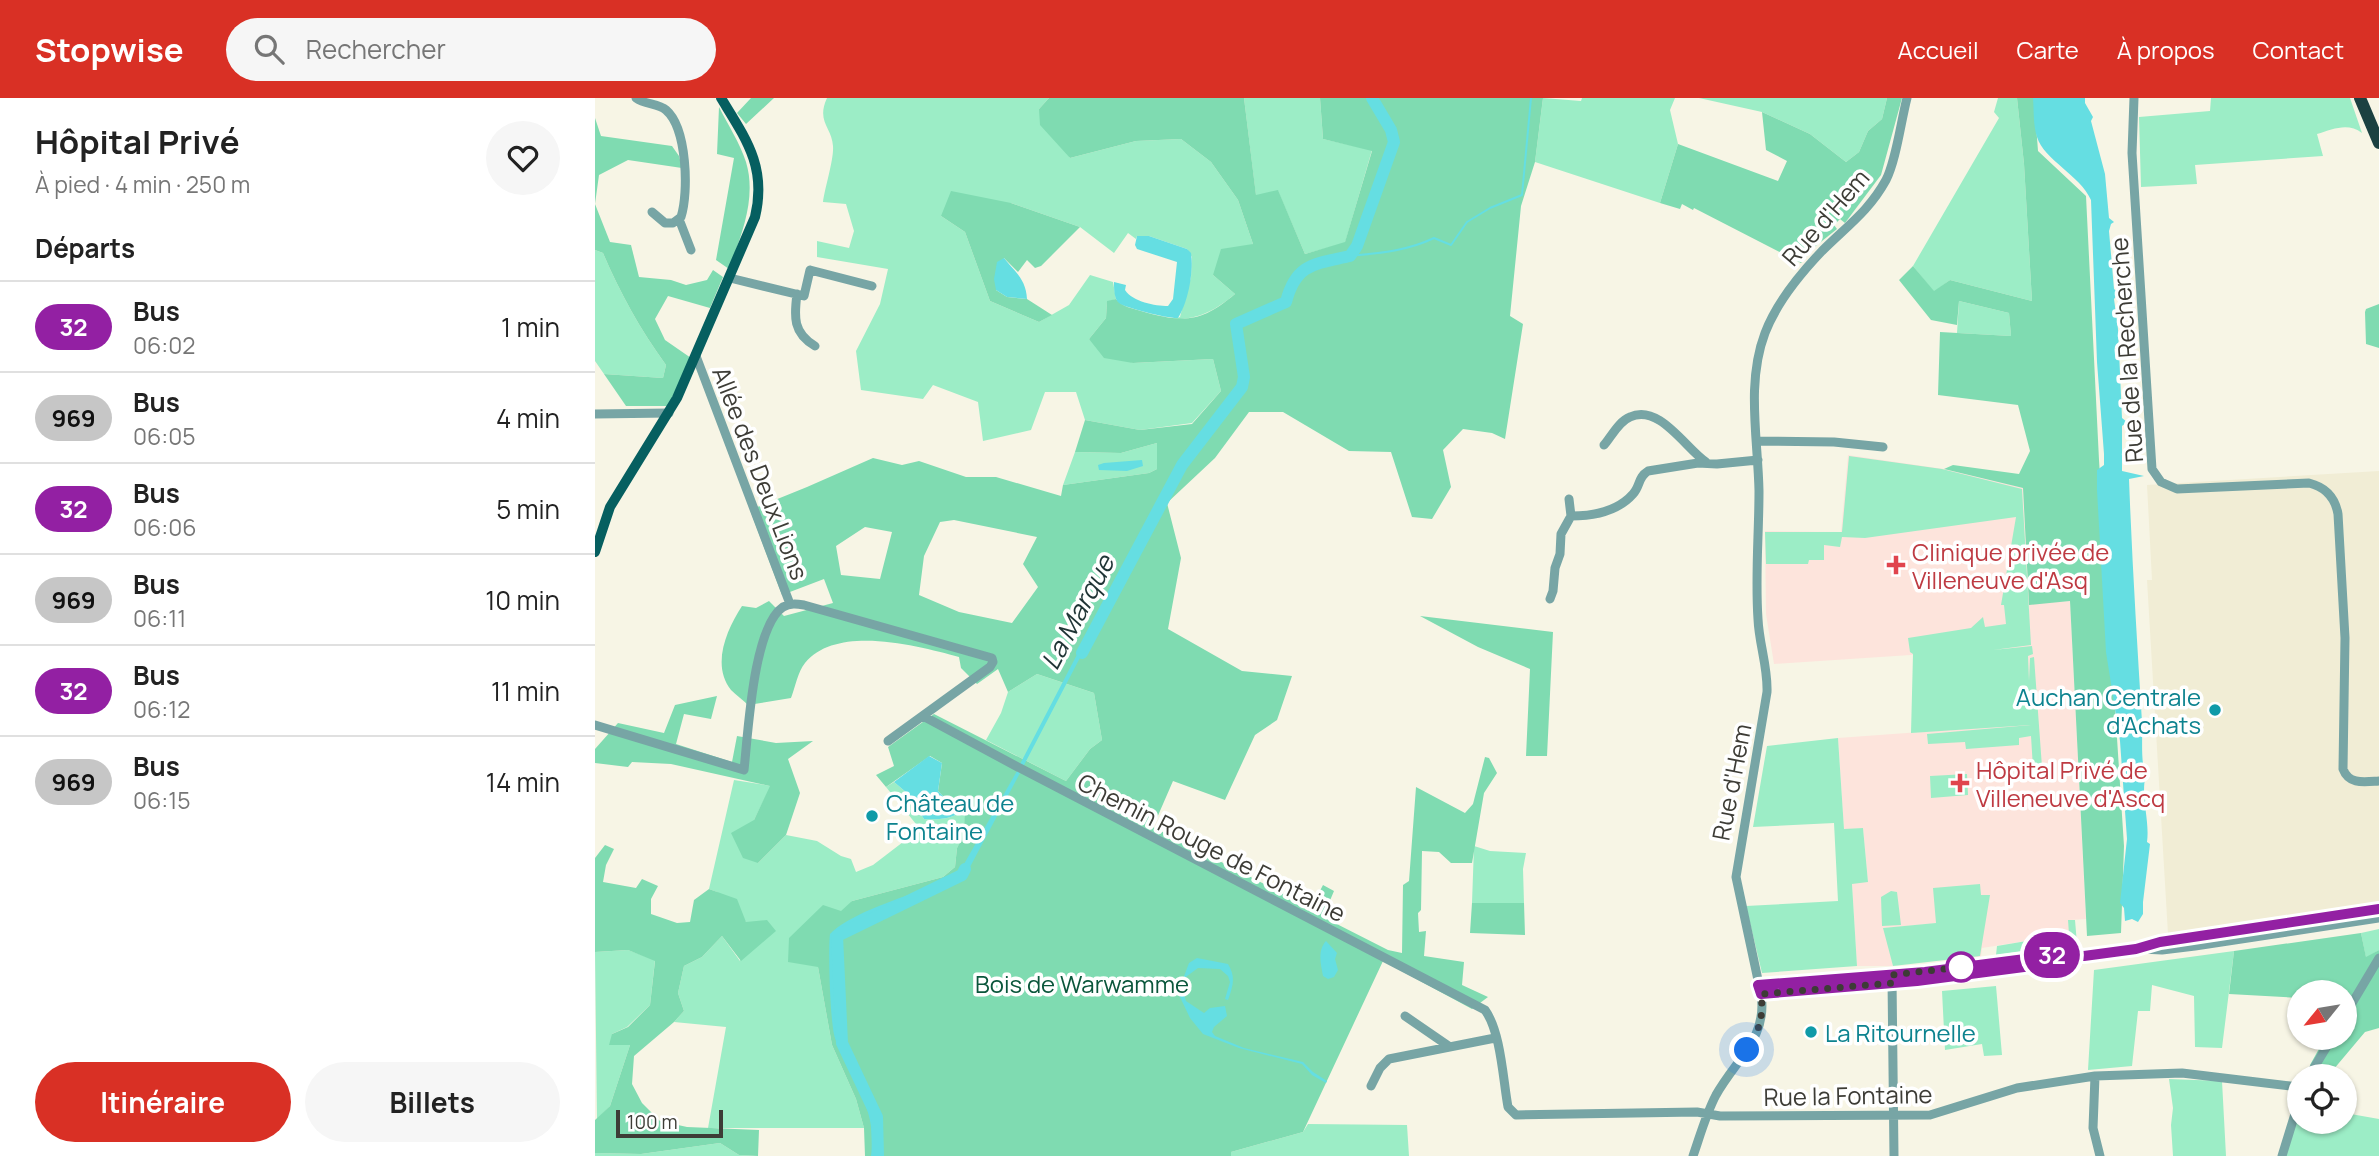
<!DOCTYPE html>
<html lang="fr">
<head>
<meta charset="utf-8">
<style>
	:root { --surface:#fff; --page:#f6f6f6; --text:#222; --muted:#767676; --line:#e0e0e0; --accent:#d93025 }
	body { margin:0; font-family:Manrope,sans-serif; background:var(--page); color:var(--text); height:100vh; display:flex; flex-direction:column; font-size:26px; white-space:nowrap }
	* { box-sizing:border-box; margin:0 }
	p { font-size:23px; color:var(--muted) }
	.icon { flex:none; width:38px; height:38px; fill:none; stroke:currentColor; stroke-width:2; stroke-linecap:round; stroke-linejoin:round }
	.map { position:relative; flex:1; overflow:hidden }
	.sheet { display:flex; flex-direction:column; background:var(--surface); width:595px }
	.sheet>* { flex:none }
	.badge { padding:0 14px; border-radius:23px; font-size:24px; line-height:46px }
	.needle { width:46px; rotate:240deg }
	.controls { position:absolute; left:1692px; top:882px; display:grid; gap:14px }
	.controls a { display:grid; place-items:center; width:70px; height:70px; border-radius:50%; background:var(--surface); box-shadow:0 2px 5px #0004; font-size:35px }
	.scale { position:absolute; left:21px; bottom:18px; width:107px; box-sizing:border-box; padding-left:7px; border:4px solid #3d3c36; border-top:0; font-size:19px; line-height:24px; white-space:nowrap; color:#3d3c36; -webkit-text-stroke:5px #fff; paint-order:stroke }
	.you { position:absolute; width:35px; height:35px; margin:-18px; border:5px solid #fff; border-radius:50%; background:#1a73e8; box-shadow:0 0 0 10px #1a73e833 }
	.map>.badge { position:absolute; translate:-50% -50%; box-shadow:0 0 0 4px #fff }
	h2 { padding:0 35px; font-size:26px; line-height:63px }
	.round { display:grid; place-items:center; flex:none; width:74px; height:74px; border-radius:37px; background:var(--page) }
	.headline { display:flex; align-items:center; justify-content:space-between; height:119px; padding:0 35px }
	h1 { font-size:33px; font-weight:700; line-height:52px }
	.button { display:flex; gap:14px; margin-top:auto; padding:14px 35px }
	.button a { flex:1; height:80px; border-radius:42px; background:var(--accent); color:#fff; font-size:28px; font-weight:700; line-height:80px; text-align:center }
	.button a+a { background:var(--page); color:var(--text) }
	ul { padding:0; list-style:none }
	li { display:flex; align-items:center; gap:21px; height:91px; padding:0 35px; border-top:2px solid var(--line) }
	li div { flex:1 }
	li b { display:block; font-size:26px }
	li em { font-style:normal }
	li .badge { min-width:77px; font-weight:700; text-align:center }
	header { display:flex; align-items:center; gap:42px; box-sizing:border-box; height:98px; padding:0 35px; background:var(--accent); color:#fff }
	header strong { font-size:33px }
	nav { display:flex; gap:38px; margin-inline-start:auto; font-size:24px }
	.search { width:490px; height:63px; background:var(--page); display:flex; align-items:center; gap:18px; box-sizing:border-box; padding:0 24px; border-radius:38px; color:var(--muted); font-size:26px }
	main { display:flex; flex:1; min-height:0 }
	.map>svg:first-child { display:block }
</style>
</head>
<body>
<header>
<strong>Stopwise</strong>
<div class="search"><svg class="icon" aria-label="search" viewBox="0 0 24 24"><circle cx="10" cy="10" r="6"/><path d="M15 15l6 6"/></svg>Rechercher</div>
<nav><a>Accueil</a><a>Carte</a><a>À propos</a><a>Contact</a></nav>
</header>
<main>
<section class="sheet">
<div class="headline"><div><h1>Hôpital Privé</h1><p>À pied · 4 min · 250 m</p></div><a class="round"><svg class="icon" aria-label="heart" viewBox="0 0 24 24"><path d="M12 20l-8-8c-3-5 5-10 8-4 3-6 11-1 8 4z"/></svg></a></div>
<h2>Départs</h2>
<ul>
<li><span class="badge" style="background:#9320a3;color:#fff">32</span><div><b>Bus</b><p>06:02</p></div><em>1 min</em></li>
<li><span class="badge" style="background:#c6c6c6;color:#111">969</span><div><b>Bus</b><p>06:05</p></div><em>4 min</em></li>
<li><span class="badge" style="background:#9320a3;color:#fff">32</span><div><b>Bus</b><p>06:06</p></div><em>5 min</em></li>
<li><span class="badge" style="background:#c6c6c6;color:#111">969</span><div><b>Bus</b><p>06:11</p></div><em>10 min</em></li>
<li><span class="badge" style="background:#9320a3;color:#fff">32</span><div><b>Bus</b><p>06:12</p></div><em>11 min</em></li>
<li><span class="badge" style="background:#c6c6c6;color:#111">969</span><div><b>Bus</b><p>06:15</p></div><em>14 min</em></li>
</ul>
<div class="button"><a>Itinéraire</a><a>Billets</a></div>
</section>
<div class="map">
<svg width="1784" height="1058" viewBox="0 0 1784 1058">
	<rect width="100%" height="100%" fill="#f7f5e5"/>
	<path fill="#f1edd5" d="M1784 373V804L1573 836 1552 482H1557L1552 387Z"/>
	<path fill="#fde4dc" d="M1253 357 1349 371 1428 390 1434 506 1475 503 1491 821 1474 822V836L1387 850 1386 859 1361 862 1357 824 1289 830 1298 868H1262L1257 785 1273 783 1268 730 1249 732 1243 640 1339 633 1433 557 1437 549 1179 566 1171 516 1170 433 1246 434Z"/>
	<path fill="#9cedc6" d="M232 0H454L444 11 475 60 541 43 586 41 616 64 643 102 658 146 618 177 640 196C621 212 603 222 578 221L585 219 586 215 596 179 597 159 592 151 554 138H542L541 141 533 135 519 155 485 129 416 105 346 118 370 134 395 203 444 224 474 207 495 177 518 184 521 201 512 204 511 220 494 241 538 265 618 261 626 293 597 325 545 332 490 322 481 294H450L436 332 388 343 383 304 338 287 328 301 266 292 261 253 285 206 293 171 222 159V143L254 150 259 133 251 106 228 104C230 89 239 61 238 48 237 29 221 24 232 0Z
		M649 0H725L728 41 777 52 750 145 710 156 683 93 661 98Z
		M948 0 986 3 987 0H1080L1075 12 1083 46 1065 105 940 64Z
		M1104 0H1292L1287 21 1273 33 1264 54 1251 64 1215 36 1167 14Z
		M1403 0H1422L1429 66 1437 203 1355 182 1339 194 1318 168 1404 20 1399 14Z
		M1616 0H1755L1767 35C1753 24 1738 31 1722 36L1728 58 1600 67 1602 86 1546 89 1544 19 1615 13Z
		M0 152 8 155C25 195 45 231 71 267L68 280 9 276 0 263Z
		M1364 203 1414 215 1416 238 1362 235Z
		M562 345V371L554 375 468 387 480 354 526 355Z
		M1254 358 1347 371 1427 391 1436 547 1398 552 1437 548 1438 556 1433 558 1434 583 1435 560 1439 559 1447 669 1438 670 1436 638 1424 640V647L1371 651 1370 644 1333 646 1332 636 1436 627 1316 635 1318 556 1315 554 1313 540 1376 530 1388 519 1390 529 1411 526 1409 507H1406L1421 419 1270 440 1247 439 1245 449 1229 447V462H1214L1213 466H1171L1170 434H1247Z
		M442 576 499 595 507 642 495 651 471 683 391 642 406 615 413 594Z
		M1243 640 1249 731 1268 730 1273 784 1257 786 1262 868 1167 875 1151 808 1243 803 1239 725 1158 729 1172 648Z
		M1372 676 1373 697 1336 700 1335 678Z
		M139 682 176 688 159 722 163 765 191 737 222 743 246 758 256 761 261 774 278 767 325 731 291 689 299 684 312 695 329 721C346 722 357 721 371 711L368 739 362 750 360 769 348 779 257 803 223 869 237 947 261 1001 269 1030H113L131 929 79 924 89 913 83 895 89 868 107 859 127 838 145 863 151 824 122 794 114 791Z
		M879 748 895 753 931 755 928 771 929 805H877Z
		M1385 786 1386 797H1395L1385 858 1298 868 1288 830 1341 825 1338 790Z
		M1296 793 1302 794 1306 827 1287 828 1286 799Z
		M1473 822H1480L1482 846 1401 857 1402 848 1474 836Z
		M1784 831V852L1771 860 1766 835Z
		M33 852 60 862 55 907 32 929 17 936 35 947 15 1008 2 1021 0 854Z
		M1639 853 1627 950 1600 949 1599 898 1557 887 1555 913H1543L1537 968 1493 972 1499 872Z
		M1401 888 1407 957 1389 958 1387 946 1350 952 1347 893Z
		M1574 981 1627 983 1631 1058H1578L1576 1027 1578 1010Z
		M1704 1007V1024H1750V1015L1784 1021V1058H1685Z
		M713 1026 812 1027 814 1058H636V1054L708 1034Z
		M125 1045 144 1057 162 1058H0V1055L46 1056Z"/>
	<path fill="#7fdbb1" fill-rule="evenodd" d="M156 0H179L151 26 142 15Z
		M454 0H649L661 97 683 92 710 156 750 144 777 53 728 41 725 0H948L940 64 926 108 915 218 928 226 910 341 897 335 868 331 848 352 856 389 837 421 817 419 796 354 754 353 688 314H654L620 360 572 405 586 460 573 531 647 573 697 578 682 622 660 637 630 702 578 683 558 729 716 810 728 787 739 793 728 819 793 852 807 855 808 787 814 783 821 689 870 715 878 706 890 659 894 660 902 675 889 695 877 765H856L844 754 827 753 826 812 823 815 824 834 831 833 829 858 869 864 867 887 893 899 877 911 788 863 708 1034 636 1054V1058H270L269 1030 261 1001 237 947 223 869 193 864 194 840 228 807 246 813 257 803 348 779 360 769 362 750 368 738 371 706 350 700 343 693 347 665 335 658 291 689 281 677 299 668 293 649 339 616 471 683 495 651 507 642 499 595 442 576 413 594 403 571 382 586 366 570 364 559C323 548 242 526 210 565 203 573 200 590 196 600L153 607C148 602 141 597 136 592 116 567 132 531 147 508L161 510 174 503 189 518 238 505 229 481 187 497 155 412 212 389 278 360 307 367 324 363 371 379H401L466 398 468 387 554 375 562 371V345L526 355 480 354 490 322 545 332 597 326 626 293 618 261 538 265 509 260 494 241 511 220 512 203 521 201C527 209 537 210 546 213 588 225 606 225 640 196L618 177 626 151 658 146 643 102 616 64 586 41 541 43 475 60 445 27 444 11ZM359 422 442 439 428 466 443 489 417 525 364 514 324 497 329 458 345 424ZM270 429 297 434 285 481 246 477 241 448Z
		M1292 0H1307L1286 77 1250 125 1245 121 1239 127 1242 131 1217 151 1206 165 1099 110 1098 112 1087 106 1085 111 1065 105 1083 46 1183 83 1192 63 1171 52 1167 14 1215 36 1251 64 1264 54 1273 33 1287 21Z
		M1422 0H1439L1443 53 1491 98 1504 362 1529 748 1526 835 1492 838 1475 503 1434 507 1428 390 1349 371 1358 367 1424 376 1435 353 1423 307 1343 297 1345 234 1416 238 1414 215 1364 203 1362 227 1336 222 1304 182 1318 168 1339 193 1355 182 1437 203 1429 66Z
		M124 9C133 27 145 45 151 64 162 100 146 138 134 171L121 162 139 60 122 56Z
		M0 20 6 38 77 48 84 58 87 70 33 62 4 77 0 106 15 144 36 147 44 179 76 182 91 187 112 182 118 172 128 179 115 210 73 198 60 221 70 242 96 260 73 308H31L9 276 68 280 71 267C45 231 25 195 8 155L0 152Z
		M356 93 416 105 485 129 446 168 440 170 432 162 423 174 409 160 401 192 412 199 432 201 457 217 444 224 395 203 370 134 346 118Z
		M1784 206V250L1771 246 1770 214 1771 211Z
		M825 518 958 534 952 658H931L935 571 883 549Z
		M122 598 116 621 89 616 81 646 137 664 142 638 181 645 218 643 193 661 205 695 191 737 163 765 148 760 136 735 159 722 175 688 76 666 37 664 33 669 0 665V651L23 625 69 635 80 607Z
		M10 747 19 751 11 767 8 784 41 790 47 781 63 788 56 801V816L82 825 95 824 99 802 114 791 142 801 151 824 172 822 181 833 146 863 127 838 107 859 89 868 83 895 89 913 79 924 39 958 37 986 47 1005 65 1023 92 1029 164 1032 163 1058 144 1057 125 1045 46 1056 0 1055V1022L15 1008 35 947H14L17 936 33 929 55 907 60 863 33 852 0 854V760Z
		M877 805H929L930 837 875 835Z
		M1766 835 1771 859 1784 852V930L1770 934 1733 978 1715 967 1730 940H1750V894H1704V900L1634 896 1639 853Z"/>
	<path fill="#65dee2" d="M1438 0H1490V5L1498 19 1496 23 1510 76 1514 120 1519 124 1516 126 1514 133 1519 191 1524 195 1519 201 1523 231 1527 320 1532 324 1527 328V373L1549 378 1534 381C1537 462 1542 543 1547 624 1548 637 1545 666 1551 676 1545 698 1555 722 1552 744L1555 746 1548 804V816L1543 824 1537 821 1530 823 1529 810 1525 805 1532 741 1525 643 1511 554 1502 392V372L1509 367V356L1502 264 1496 102C1485 77 1449 62 1442 39 1438 27 1439 12 1438 0Z
		M542 138H554L592 151 596 155C599 173 593 205 583 220 575 221 530 210 524 205 519 201 519 190 519 184L531 187 530 192C538 204 560 208 573 208L578 201 582 164 542 151 540 147Z
		M409 160C420 174 431 181 432 201L412 199 401 192 399 181 402 164Z
		M547 362 548 368 532 373 504 372 503 367 509 365Z
		M586 363 591 365 571 395 428 669 424 668 552 422Z
		M334 658 347 665 343 693 350 700 371 706V711C357 721 346 722 329 721L312 695 299 684Z
		M422 673 425 675 375 769 358 786 253 829 239 842 245 940 279 1014 281 1058H276C283 1006 255 985 240 940 235 925 233 853 235 836 252 818 301 801 325 793 337 788 351 789 361 780Z
		M731 843 742 855 740 861 743 872 739 879 733 881 728 878C726 867 722 853 731 843Z
		M602 860 633 866C641 879 638 888 633 902L630 901 635 884 633 878 625 871 603 870 588 881 594 865Z
		M586 887 591 903 609 915 615 910 630 908 632 918 619 929 617 934 620 938 649 950 708 964 718 974 732 983 731 985 717 977 707 966 644 950 608 936 595 920 584 897Z"/>
	<g fill="none" stroke-linecap="round" stroke-linejoin="round">
		<path stroke="#65dee2" stroke-width="2" d="M755 158C784 155 812 153 839 140L856 147 872 124 895 110 927 97 936 0"/>
		<path stroke="#65dee2" stroke-width="12" d="M487 555 587 367 647 289 649 279 641 226 691 204C701 165 720 166 755 158L762 148 799 44 796 32 777 0
			M283 1058 282 1019 247 945 242 838 367 777 370 771"/>
		<path stroke="#77a5a5" stroke-width="9" d="M41 0C50 7 63 5 71 12 92 30 94 94 86 119L78 125H70L57 114
			M1539 0 1537 55 1557 371 1566 384 1582 391 1714 385C1730 389 1740 399 1743 416L1750 540 1748 671C1754 687 1769 684 1784 683
			M84 121 96 152
			M135 180 209 198 215 172 277 188
			M202 196C199 219 198 235 220 248
			M101 258 195 506
			M0 316 74 315
			M1162 343 1239 344 1288 349
			M1009 347C1016 339 1024 323 1035 319 1064 305 1091 351 1111 364
			M976 418C998 418 1023 413 1038 396 1045 389 1043 379 1053 373L1103 365 1122 366 1163 362
			M955 501 958 493 960 470 965 456 966 436 976 418 974 401
			M328 618 419 667 890 912C906 934 908 982 913 1009L921 1017 1102 1014 1125 1018 1335 1017 1422 990 1500 978 1587 975 1704 989
			M0 627 149 672C153 637 158 529 188 509 195 505 202 506 209 507L397 560 398 564 395 569 293 643
			M1547 851 1567 852 1600 848 1784 820
			M1297 881 1299 1058
			M1163 887 1330 874 1467 856 1485 857
			M1166 896 1322 883 1466 865 1489 858 1541 851 1565 844 1784 811
			M1750 917 1784 860
			M810 918 855 949
			M1500 978 1498 1030 1505 1058
			M1714 978 1737 940
			M776 988 785 970 794 961 900 940
			M1098 1058C1105 1038 1111 1016 1121 997 1141 961 1173 940 1166 896L1141 779 1172 594C1173 569 1164 546 1163 521 1160 478 1164 436 1164 393 1163 341 1151 285 1170 235 1181 206 1206 175 1227 153 1252 128 1274 113 1291 82 1301 63 1306 23 1312 0
			M1687 1058 1704 1003"/>
		<path stroke="#065f60" stroke-width="10" d="M0 454 15 409 82 300 160 119C172 69 151 41 126 0"/>
		<path stroke="#1b4141" stroke-width="12" d="M1765 0 1784 45"/>
	</g>
	<g fill="none" stroke-linecap="round" stroke-linejoin="round">
		<defs>
			<path id="line" d="M1474 863 1322 883 1166 896 1163 887 1330 874 1467 856 1489 858 1541 851 1565 844 1784 811"/>
		</defs>
		<use href="#line" stroke="#fff" stroke-width="16"/>
		<use href="#line" stroke="#9320a3" stroke-width="10"/>
		<path stroke="#3d3c36" stroke-width="7" stroke-dasharray="0 12.6" d="M1152 952C1164 933 1169 919 1166 896L1298 885 1297 877 1366 869"/>
	</g>
	<g fill="#e0444e" stroke="#fff" stroke-width="2.5">
		<path d="M1297.5 456.5h7v7h7v7h-7v7h-7v-7h-7v-7h7z"/>
		<path d="M1361.5 674.5h7v7h7v7h-7v7h-7v-7h-7v-7h7z"/>
	</g>
	<g fill="#0f9aa8" stroke="#fff" stroke-width="2.5">
		<circle cx="1620" cy="612" r="7"/>
		<circle cx="277" cy="718" r="7"/>
		<circle cx="1216" cy="934" r="7"/>
	</g>
	<circle fill="#fff" stroke="#9320a3" stroke-width="3.5" cx="1366" cy="869" r="14"/>
	<g text-anchor="middle" dominant-baseline="central" stroke-width="7" stroke-linejoin="round" paint-order="stroke">
		<g font-size="24" fill="#3d3c36" stroke="#fff">
			<text transform="translate(1230 119) rotate(-49)">Rue d'Hem</text>
			<text transform="translate(1531 252) rotate(-94)">Rue de la Recherche</text>
			<text transform="translate(166 375) rotate(69)">Allée des Deux Lions</text>
			<text transform="translate(1136 684) rotate(-79)">Rue d'Hem</text>
			<text transform="translate(617 749) rotate(27)">Chemin Rouge de Fontaine</text>
			<text transform="translate(1253 997) rotate(-1)">Rue la Fontaine</text>
		</g>
		<g font-size="24" fill="#be3a42" stroke="#fff" text-anchor="start">
			<text x="1317" y="453">Clinique privée de<tspan x="1317" dy="28">Villeneuve d'Asq</tspan></text>
			<text x="1381" y="671">Hôpital Privé de<tspan x="1381" dy="28">Villeneuve d'Ascq</tspan></text>
		</g>
		<g font-size="24" fill="#0d838f" stroke="#fff" text-anchor="start">
			<text x="1606" y="598" text-anchor="end">Auchan Centrale<tspan x="1606" dy="28">d'Achats</tspan></text>
			<text x="291" y="704">Château de<tspan x="291" dy="28">Fontaine</tspan></text>
			<text x="1230" y="934">La Ritournelle</text>
		</g>
		<g font-size="24" fill="#0a563b" stroke="#fff">
			<text x="487" y="885">Bois de Warwamme</text>
		</g>
		<g font-size="26" font-style="italic" fill="#1f3435" stroke="#fff">
			<text transform="translate(482 514) rotate(-62)">La Marque</text>
		</g>
	</g>
</svg>
<div class="controls">
<a><svg class="needle" viewBox="-14 -14 28 28"><path d="M0-13l5 13h-10z" fill="#e53935"/><path d="M0 13l5-13h-10z" fill="#767676"/></svg></a>
<a><svg class="icon" aria-label="locate" viewBox="0 0 24 24"><circle cx="12" cy="12" r="6"/><path d="M12 2v4M12 18v4M2 12h4M18 12h4"/></svg></a>
</div>
<div class="scale">100 m</div>
<div class="you" style="left:1152px;top:952px"></div>
<b class="badge" style="left:1457px;top:857px;background:#9320a3;color:#fff">32</b>
</div>
</main>
</body>
</html>
